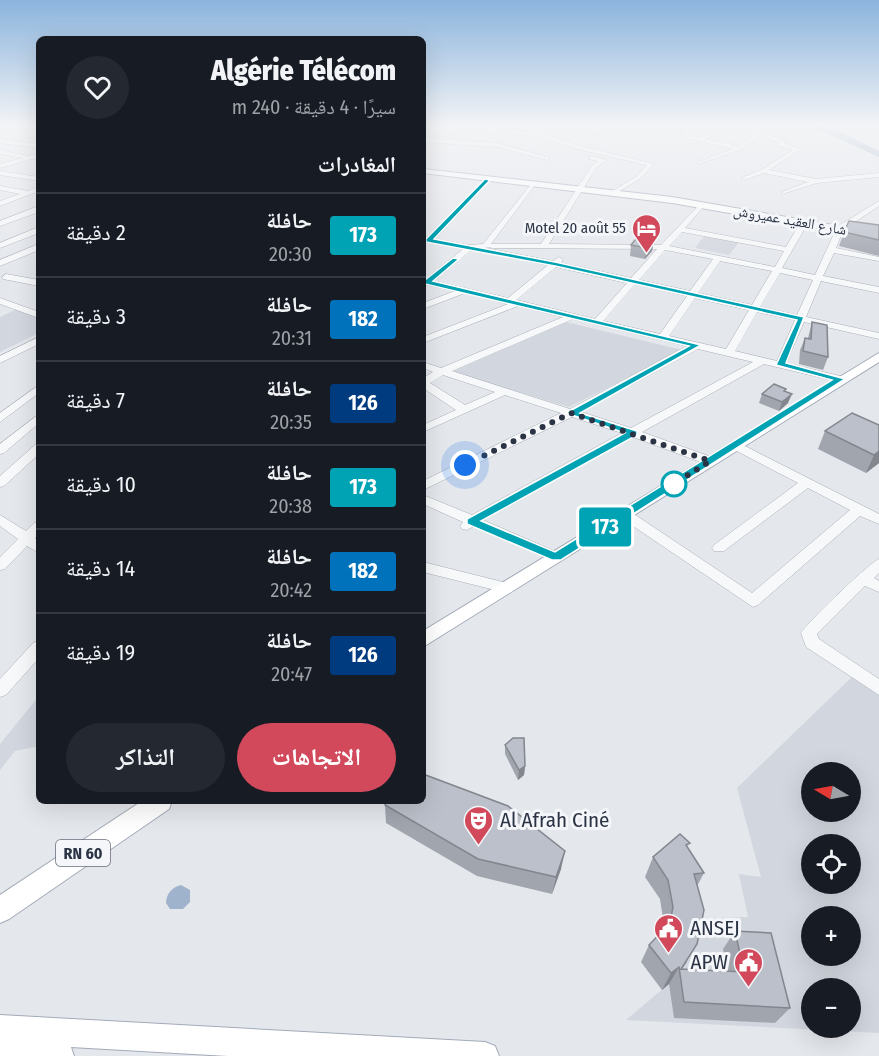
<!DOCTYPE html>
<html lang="ar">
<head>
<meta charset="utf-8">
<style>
	:root { --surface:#171b24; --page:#242831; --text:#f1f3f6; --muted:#9ea1a6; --line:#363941; --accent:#d1495b }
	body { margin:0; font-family:"Fira Sans Condensed","Noto Naskh Arabic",sans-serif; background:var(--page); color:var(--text); direction:rtl; height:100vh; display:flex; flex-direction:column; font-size:22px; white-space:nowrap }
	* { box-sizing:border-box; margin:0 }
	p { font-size:20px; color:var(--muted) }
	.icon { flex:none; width:33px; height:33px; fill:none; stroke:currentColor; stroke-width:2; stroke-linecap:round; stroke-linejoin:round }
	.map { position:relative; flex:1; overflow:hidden; direction:ltr }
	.drawer { position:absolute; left:36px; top:36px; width:390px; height:768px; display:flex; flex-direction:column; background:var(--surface); border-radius:9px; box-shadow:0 6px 24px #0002; direction:rtl }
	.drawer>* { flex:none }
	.badge { padding:0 12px; border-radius:4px; font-size:21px; line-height:39px }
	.needle { width:39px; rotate:280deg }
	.controls { position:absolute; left:801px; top:762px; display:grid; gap:12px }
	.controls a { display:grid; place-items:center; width:60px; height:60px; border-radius:50%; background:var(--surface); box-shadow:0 6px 24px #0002; font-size:30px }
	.you { position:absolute; width:30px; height:30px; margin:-15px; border:4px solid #fff; border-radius:50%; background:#1a73e8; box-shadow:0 0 0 9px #1a73e833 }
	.map>.badge { position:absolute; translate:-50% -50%; box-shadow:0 0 0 3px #fff }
	h2 { padding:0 30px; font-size:22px; line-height:54px }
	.round { display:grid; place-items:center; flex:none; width:63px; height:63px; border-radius:32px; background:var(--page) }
	.headline { display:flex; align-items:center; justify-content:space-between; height:102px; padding:0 30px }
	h1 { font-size:28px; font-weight:800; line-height:45px }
	.cta { display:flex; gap:12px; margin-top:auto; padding:12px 30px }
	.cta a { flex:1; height:69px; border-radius:36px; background:var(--accent); color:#fff; font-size:24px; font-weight:800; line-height:69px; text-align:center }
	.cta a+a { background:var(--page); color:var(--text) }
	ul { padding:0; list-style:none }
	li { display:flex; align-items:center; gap:18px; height:84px; padding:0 30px; border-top:2px solid var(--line) }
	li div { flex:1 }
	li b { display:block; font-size:22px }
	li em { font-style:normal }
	li .badge { min-width:66px; font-weight:700; text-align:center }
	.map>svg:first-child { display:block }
</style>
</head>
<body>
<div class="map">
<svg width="879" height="1056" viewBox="0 0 879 1056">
	<rect width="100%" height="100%" fill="#e4e7ec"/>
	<path fill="#d2d6de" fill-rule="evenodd" d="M705 235 740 241 729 255 695 248Z
		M17 309 39 317V333L0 352V317Z
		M566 322 682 350 569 407 451 372Z
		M855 674 879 689V1033L626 1020 678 976 693 919 748 917 739 874 761 877 737 788ZM812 772H850V812H812ZM812 844H850V884H812ZM812 916H850V956H812ZM812 988H850V1028H812Z
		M39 696V746L15 751 0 770V744Z"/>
	<path fill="#9fb4cc" d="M181 885 190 890V902L183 909H170L166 903C166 894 172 887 181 885Z"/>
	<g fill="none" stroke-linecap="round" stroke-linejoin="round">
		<path fill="#9fb4cc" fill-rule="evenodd" d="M801 125C828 123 854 139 879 151V157L824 132Z"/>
		<defs>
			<path id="minor" d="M0 125 39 128V132L0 127Z
				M464 125 537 132 585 147 654 164 641 178 613 195 609 193 611 192 637 176 647 165 581 150 536 136 464 129 448 133 423 130V126L448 129Z
				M589 125H596L608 132 595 136V134L600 132Z
				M707 126V128L689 132 693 135 692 136 698 138 726 127 728 130 705 139 739 146 758 132 785 140 784 143 801 149 769 170 816 179 879 173V177L817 183 782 194V192L808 182 764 173 744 180 741 178 761 170 793 150 777 145 778 142 759 136 742 149 698 164V162L733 149 685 138 686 135 680 131Z
				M423 138 498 143 550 158 547 160 498 147 423 142Z
				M0 139 39 144V148L0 143Z
				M0 150 28 156 39 153V157L0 168V164L23 158 0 154Z
				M591 156 607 160 596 168 549 244 661 245 701 203 705 205 685 228 786 247 801 221H807L808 223 782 268 815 275 837 227 879 201V206L843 230 836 248 879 257V261L834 253 823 276 879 287V293L821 281 806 317 879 333V339L804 322 786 363 844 377V381L840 382 764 364 642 432 714 458 716 461 714 464H706L633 437 483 520 561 554 563 557 561 560 556 562 474 526 467 530 462 529 460 526 463 522 423 504V495L472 515 622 433 572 417 423 490V481L561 413 505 395 423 432V425L456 410 423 388V378L433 372 423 368V362L441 368 563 317 518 306 423 343V337L508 304 465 293 423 309V303L455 291 423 284V278L426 279 463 249 423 241V237H427L487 178 489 181 435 239 468 245 483 244 532 183 535 185 491 244H541L591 167 598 161 589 159ZM682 232 784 251 775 267 669 246ZM489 247 492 248 657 249 631 278 561 263 563 260 559 257 553 261 485 248ZM471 250 548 265 508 298 434 281ZM665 250 713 259 690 291 639 280ZM720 261 772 271 752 305 698 293ZM556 267 627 283 595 319 516 300ZM780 273 813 280 797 315 760 307ZM635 284 687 296 660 334 603 321ZM695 298 749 310 726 349 669 336ZM757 312 795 320 777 361 735 351ZM573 319 687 346 570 409 452 371ZM698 349 753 362 631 428 581 412ZM443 375 495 392 465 405 430 383Z
				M0 171 39 177V181L0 175Z
				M0 186 28 191 39 187V191L0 206V201L20 194 0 190Z
				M36 207H39V212L0 226V221Z
				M36 228H39V233L0 248V243Z
				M36 245H39V250L0 266V260Z
				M6 274 39 280V286L3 279 2 277Z
				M0 298 39 312V318L0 304Z
				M39 337V344L0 363V356Z
				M39 385V393L0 422V413Z
				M39 414V423L4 453 0 454V444Z
				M735 441 879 514V524L860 516 758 605 753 607 621 518 619 515 621 512H631L752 593 850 510 808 488 724 551H714L712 548 714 545 798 483 731 448 729 445 731 442Z
				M39 444V454L4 486 0 487V476L35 445Z
				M0 515 26 531 34 523 39 522V534L35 538 39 541V553L27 546 5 569 0 570V557L18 539 0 526Z
				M879 559V573L874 578 879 581V592L865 586 817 634 819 639 879 679V695L806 647 801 633C807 623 870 562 879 559Z
				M423 562 507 583 512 584 514 588 512 592 507 593 423 572Z
				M39 641V658L6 695 0 697V679L33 643Z"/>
			<path id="major" d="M4 125 39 126V130L7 127Z
				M423 169 672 197 879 233V239L672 203 423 173Z
				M879 353V362L423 647V631Z
				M142 801H172L169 809 9 919 0 923V895Z
				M0 1015 485 1042 495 1046 499 1056H228L71 1047 74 1056H0Z"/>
		</defs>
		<use href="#minor" stroke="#a9aeb7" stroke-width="1"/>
		<use href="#major" stroke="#a3abb8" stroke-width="2"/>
		<use href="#minor" fill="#f7f8fa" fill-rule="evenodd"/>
		<use href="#major" fill="#fff" fill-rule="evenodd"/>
	</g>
	<path fill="#a1a5ae" d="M879 225V256L839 246 844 232Z
		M654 240 652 251 645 259 630 256 631 245Z
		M812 322 828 357 823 370 799 364 800 350 805 338H808Z
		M785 391 788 403 779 411 759 403 762 394Z
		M879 425V463L866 473 818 449 825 431Z
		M505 745 525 766 524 775 518 780 505 754Z
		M385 805 561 869 552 894 477 876 386 823Z
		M688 848 704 873 697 886 687 962 682 969 728 972 723 949 735 931 790 1008 775 1023 674 1018 669 984 662 990 641 962 649 945 663 930 664 925 660 899 645 877 653 857Z"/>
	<path fill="#83868d" d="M654 240 652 251 645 259 647 248Z
		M792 394 788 403 779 411 782 402Z
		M879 451V463L866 473 874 455Z
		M525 766 524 775 518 780 519 770Z
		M565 851 561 869 552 894 556 877Z
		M679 967 669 984 662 990 671 973Z"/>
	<path fill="#bbc0ca" stroke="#83868d" stroke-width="1.5" d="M849 221 879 225V240L844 232Z
		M635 240H654L647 248 631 245Z
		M812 322 827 325 828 357 803 351 805 338 811 339Z
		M774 384 786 389 784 391 792 394 782 402 762 394Z
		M852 413 879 425V451L874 455 825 431Z
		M513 738H524L525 766 519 770 505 745Z
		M423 774 508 806 565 851 556 877 478 859 385 805 387 801H423Z
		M680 834 690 843 686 845 704 873 694 874 704 910 697 944 681 969 744 972 735 931 771 933 790 1008 684 1002 679 967 671 973 649 945 670 923 673 907 668 880 653 857Z"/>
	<linearGradient id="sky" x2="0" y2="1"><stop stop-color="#8bb4dd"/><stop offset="0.46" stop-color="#f3f4f6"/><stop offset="1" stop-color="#f3f4f6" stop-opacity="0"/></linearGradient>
	<rect width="879" height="272" fill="url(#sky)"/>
	<path fill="#00a3b4" stroke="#fff" stroke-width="1.5" d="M485 179 490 180 434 239 555 262 804 317 786 363 845 379 561 560H552L467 524V519L625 433 566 413 689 346 425 284V280L453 258 459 259 433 281 701 345 580 413 637 431V435L481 521 555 552 832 380 776 365 797 320 555 266 426 242V239Z"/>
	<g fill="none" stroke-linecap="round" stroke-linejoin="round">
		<path stroke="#2b3445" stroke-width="6" stroke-dasharray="0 10.8" d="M465 465 571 413 710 461 674 484"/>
	</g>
	<defs>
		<symbol id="hotel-pin" viewBox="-11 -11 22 30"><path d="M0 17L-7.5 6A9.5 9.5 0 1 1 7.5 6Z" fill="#d1495b" stroke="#f4f6f9"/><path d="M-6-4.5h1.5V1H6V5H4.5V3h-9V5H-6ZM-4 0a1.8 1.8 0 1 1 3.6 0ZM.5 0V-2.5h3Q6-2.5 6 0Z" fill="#fff"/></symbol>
		<symbol id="theatre-pin" viewBox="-11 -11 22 30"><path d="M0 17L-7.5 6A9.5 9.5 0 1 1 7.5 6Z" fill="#d1495b" stroke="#f4f6f9"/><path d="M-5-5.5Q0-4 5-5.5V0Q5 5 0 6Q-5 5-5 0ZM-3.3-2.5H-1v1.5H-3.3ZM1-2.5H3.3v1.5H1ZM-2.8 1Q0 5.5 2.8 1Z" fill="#fff"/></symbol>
		<symbol id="civic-pin" viewBox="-11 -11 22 30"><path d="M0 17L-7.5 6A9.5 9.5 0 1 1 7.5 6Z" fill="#d1495b" stroke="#f4f6f9"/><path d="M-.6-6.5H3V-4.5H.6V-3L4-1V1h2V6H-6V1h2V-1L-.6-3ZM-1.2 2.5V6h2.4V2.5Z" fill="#fff"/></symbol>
	</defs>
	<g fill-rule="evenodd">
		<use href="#hotel-pin" x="630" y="212" width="33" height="45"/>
		<use href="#theatre-pin" x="462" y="804" width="33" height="45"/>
		<use href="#civic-pin" x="652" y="912" width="33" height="45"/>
		<use href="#civic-pin" x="732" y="946" width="33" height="45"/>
	</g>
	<circle fill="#fff" stroke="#00a3b4" stroke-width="3" cx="674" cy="484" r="12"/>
	<g text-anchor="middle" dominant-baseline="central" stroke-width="6" stroke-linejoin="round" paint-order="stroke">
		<g font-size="15" fill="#2b3445" stroke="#f4f6f9">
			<text transform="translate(790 220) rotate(10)">شارع العقيد عميروش</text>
		</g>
		<g font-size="15" fill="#2b3445" stroke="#f4f6f9" text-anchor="end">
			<text x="626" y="228">Motel 20 août 55</text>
		</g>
		<rect fill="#f4f6f9" stroke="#676e7b" stroke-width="1.5" x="56" y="840" width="54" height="26" rx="4.5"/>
		<g font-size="16" font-weight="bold" fill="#2b3445">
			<text x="83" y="853">RN 60</text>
		</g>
		<g font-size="21" fill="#2b3445" stroke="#f4f6f9" text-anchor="start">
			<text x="500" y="820">Al Afrah Ciné</text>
			<text x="690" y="928">ANSEJ</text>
			<text x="728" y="962" text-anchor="end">APW</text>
		</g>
	</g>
</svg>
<div class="controls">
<a><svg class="needle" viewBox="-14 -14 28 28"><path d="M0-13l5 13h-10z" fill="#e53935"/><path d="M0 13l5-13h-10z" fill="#9ea1a6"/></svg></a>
<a><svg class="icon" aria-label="locate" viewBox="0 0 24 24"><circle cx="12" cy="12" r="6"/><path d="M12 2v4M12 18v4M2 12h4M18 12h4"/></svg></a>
<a>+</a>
<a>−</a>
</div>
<div class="you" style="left:465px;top:465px"></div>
<b class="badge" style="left:605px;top:527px;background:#00a3b4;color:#fff">173</b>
<section class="drawer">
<div class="headline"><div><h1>Algérie Télécom</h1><p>سيرًا · 4 دقيقة · 240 m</p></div><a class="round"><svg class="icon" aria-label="heart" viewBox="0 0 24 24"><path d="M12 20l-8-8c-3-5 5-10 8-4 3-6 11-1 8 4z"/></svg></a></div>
<h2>المغادرات</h2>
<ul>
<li><span class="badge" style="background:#00a3b4;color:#fff">173</span><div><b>حافلة</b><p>20:30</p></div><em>2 دقيقة</em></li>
<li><span class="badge" style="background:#0072bc;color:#fff">182</span><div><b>حافلة</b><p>20:31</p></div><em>3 دقيقة</em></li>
<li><span class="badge" style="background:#003b80;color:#fff">126</span><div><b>حافلة</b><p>20:35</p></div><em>7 دقيقة</em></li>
<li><span class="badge" style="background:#00a3b4;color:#fff">173</span><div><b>حافلة</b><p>20:38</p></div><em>10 دقيقة</em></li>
<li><span class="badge" style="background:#0072bc;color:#fff">182</span><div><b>حافلة</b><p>20:42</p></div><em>14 دقيقة</em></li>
<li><span class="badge" style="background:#003b80;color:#fff">126</span><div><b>حافلة</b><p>20:47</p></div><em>19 دقيقة</em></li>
</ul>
<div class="cta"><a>الاتجاهات</a><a>التذاكر</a></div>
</section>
</div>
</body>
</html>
